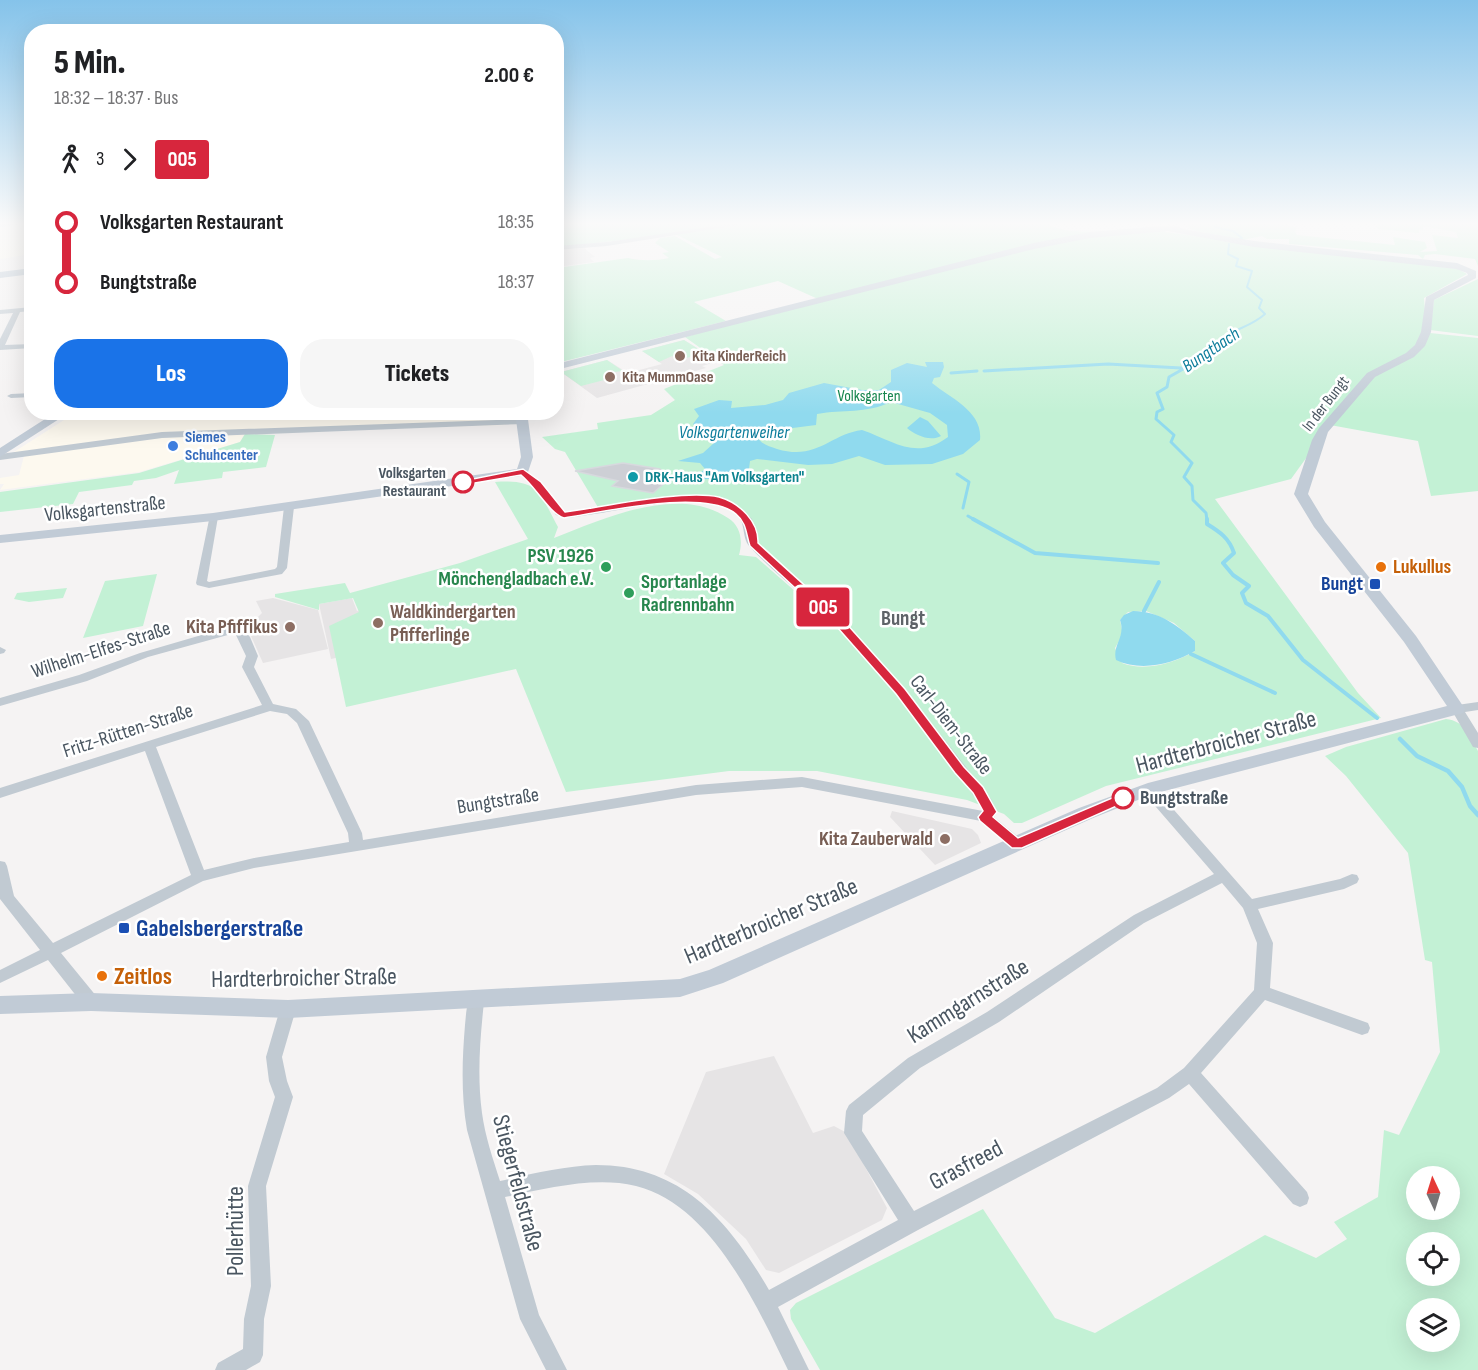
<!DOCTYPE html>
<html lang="de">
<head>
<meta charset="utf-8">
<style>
	:root { --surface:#fff; --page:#f6f6f6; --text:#202124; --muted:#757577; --accent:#1a73e8 }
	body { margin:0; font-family:"Sofia Sans Condensed",sans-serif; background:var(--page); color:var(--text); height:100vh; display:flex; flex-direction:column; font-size:22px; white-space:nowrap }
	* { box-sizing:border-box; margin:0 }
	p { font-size:20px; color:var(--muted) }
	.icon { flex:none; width:33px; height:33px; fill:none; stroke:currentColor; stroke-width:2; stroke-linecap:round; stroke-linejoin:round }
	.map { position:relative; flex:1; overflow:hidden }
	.side { position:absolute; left:24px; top:24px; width:540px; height:396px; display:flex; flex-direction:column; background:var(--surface); border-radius:24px; box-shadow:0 6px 24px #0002 }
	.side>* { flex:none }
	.badge { padding:0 12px; border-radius:4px; font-size:21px; line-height:39px }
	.needle { width:39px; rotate:356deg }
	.controls { position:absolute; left:1406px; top:1166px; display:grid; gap:12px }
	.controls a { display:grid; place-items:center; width:54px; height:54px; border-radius:50%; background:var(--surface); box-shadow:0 6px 24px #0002; font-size:30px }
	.map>.badge { position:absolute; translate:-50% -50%; box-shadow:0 0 0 3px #fff }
	.legs { display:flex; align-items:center; gap:9px; height:66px; padding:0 30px; font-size:20px }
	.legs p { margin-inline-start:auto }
	.headline { display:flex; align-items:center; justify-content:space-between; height:102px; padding:0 30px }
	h1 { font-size:33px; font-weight:800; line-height:45px }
	.action { display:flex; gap:12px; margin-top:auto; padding:12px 30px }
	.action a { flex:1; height:69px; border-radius:24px; background:var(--accent); color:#fff; font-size:24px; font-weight:800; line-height:69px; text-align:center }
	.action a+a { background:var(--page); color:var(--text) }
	ul { padding:0 30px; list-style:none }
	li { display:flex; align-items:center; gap:21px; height:60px; font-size:22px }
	li i { display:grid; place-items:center; width:9px; height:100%; margin:0 8px; background:currentColor }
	li i::after { content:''; width:15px; height:15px; margin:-8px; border:4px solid; border-radius:50%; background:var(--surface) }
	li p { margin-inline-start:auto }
	li:first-child i { background:linear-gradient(#0000 50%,currentColor 0) }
	li:last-child i { background:linear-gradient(currentColor 50%,#0000 0) }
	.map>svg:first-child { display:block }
</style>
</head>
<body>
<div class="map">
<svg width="1478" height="1370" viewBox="0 0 1478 1370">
	<rect width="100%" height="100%" fill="#f5f3f3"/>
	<path fill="#fdf9ef" d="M31 222V254L0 259V227Z
		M75 413H505V425L245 433 240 442 139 472 0 490 4 484H0V478L19 475 24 456 3 459Z"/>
	<path fill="#e6e4e5" d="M584 248 595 257 590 258 594 262 557 267V250Z
		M684 340 719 361 702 366 706 368 597 398 561 372 607 360 628 373 662 364 642 351Z
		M420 588 438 635 331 659 319 604 352 598 357 611Z
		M273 598 318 610 328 649 263 663 251 636 261 633 254 621 262 613 256 601Z
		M892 811 972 829 978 835 981 843 935 865 890 817Z
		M774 1056 813 1133 834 1126 847 1133 887 1208 882 1220 779 1273 766 1270 746 1239 698 1194 664 1174 706 1072Z"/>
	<path fill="#c3f1d5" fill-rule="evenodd" d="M566 222H1044C1069 240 1130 228 1160 226L1165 232 1458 269 1467 274 1424 298 1426 323 1430 333 1478 338V491L1431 496 1418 441 1330 425 1291 479 1215 499 1358 693 1381 718 1106 786 1022 823H1014L1004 814 967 800 817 771H729L566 792 516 669 346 707 329 626 359 612 353 598 319 604V610L275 597V594L345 583 350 593 460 563 528 539 495 482C539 479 539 492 558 527L554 538C603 519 678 484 728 518 741 526 743 541 739 555L756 557 804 599 815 600 753 544 740 512 717 500 665 498 599 509 565 452 555 449 542 437 598 429 597 423 651 415 675 400 664 389 724 365 685 337 818 299 778 281 694 302 726 321 557 363V268L628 258C642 261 654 261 669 258L662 253 669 252 655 243 660 238 675 236 715 259 722 257 675 234 560 247 557 240ZM1146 611 1174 623 1195 641V651C1175 663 1145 672 1122 663L1115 648 1123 634 1120 620 1128 612Z
		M1187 222H1271C1277 223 1293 226 1297 228L1295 232 1297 235 1395 245 1393 237 1425 242 1427 248 1420 252 1437 251 1432 235 1458 238 1456 232 1423 226V230L1419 229V233L1378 229 1377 224H1382L1376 222H1478V266L1475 259 1435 254 1425 255 1423 259 1418 255 1289 244V239H1267L1262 236 1242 240 1192 230 1188 227Z
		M1478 279V336L1430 330 1434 300Z
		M684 340 700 350 690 353 694 356 678 360 672 356 659 362 642 351Z
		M607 360 623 371 606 373 612 378 581 386 561 372Z
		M245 434 275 435 266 467 223 472 222 478 174 484 179 470 156 478 134 481 132 485 79 492 73 504 0 512V492L139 473 240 442Z
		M157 574 143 626 83 638 105 581Z
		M67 588 63 598 29 602 14 599 17 593Z
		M1446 719C1465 721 1470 736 1478 751V1370H820L791 1319 790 1310 796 1303 983 1209 1055 1318 1095 1333 1265 1235 1316 1258 1347 1239 1334 1222 1378 1197 1384 1130 1399 1135 1440 1052 1432 962 1425 960 1408 853 1346 776 1325 756 1346 747ZM1416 1176H1449V1209H1416ZM1416 1242H1449V1275H1416ZM1416 1308H1449V1341H1416Z"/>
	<path fill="#90daee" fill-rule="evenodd" d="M925 362H943L944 367 940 377 934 378 932 383C952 399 983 412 980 440L963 454 932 464 885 465 859 456 832 464 808 465 757 459 750 461 748 476 693 480 688 477 698 475 705 469 700 463 678 461 703 453 714 443 693 424 699 416 694 409 719 400 732 401 731 408 765 405 783 400 789 393 824 383 862 390H879L891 382V370L907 363 927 367ZM891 402 930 413 947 425 948 437C916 461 894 441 862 430 830 434 817 461 777 449 769 446 761 444 757 437L762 430 770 428 777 430 816 425 817 414C844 409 865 414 891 402Z
		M920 417 928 421 941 436C930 442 915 435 907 428Z
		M1133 611C1159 611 1177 625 1195 641V651C1172 664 1141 672 1116 660 1112 645 1126 637 1120 620L1124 615Z"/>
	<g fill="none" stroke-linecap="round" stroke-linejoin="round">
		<path stroke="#90daee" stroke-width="2" d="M1213 222 1215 227 1233 231 1242 238 1239 239
			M1203 353 1221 344 1222 338C1237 328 1252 326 1265 314L1259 308 1262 300 1247 287 1252 271 1236 266 1238 259 1228 254 1229 244"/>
		<path stroke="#90daee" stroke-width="3" d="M1206 351 1192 364 1169 377 1167 387 1157 393 1163 409 1157 412 1156 419 1174 435 1171 442 1192 463 1184 477 1192 486 1193 500 1206 513 1207 520
			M984 371 1108 364 1181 368
			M951 373 977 371
			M957 474 969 482 963 508
			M968 516 975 520"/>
		<path stroke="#90daee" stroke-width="4" d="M973 519 1035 553 1158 563
			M1207 519V524C1220 532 1229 538 1234 553L1223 563 1233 575 1249 586 1242 593 1246 603 1268 616 1303 660 1377 718
			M1144 611 1159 582
			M1191 654 1275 693"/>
		<path stroke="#90daee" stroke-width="4.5" d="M1400 739 1417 756 1448 771 1462 787 1470 806 1478 815"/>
	</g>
	<path fill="#cdcfd5" stroke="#d7d9de" stroke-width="1.5" d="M623 463 660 469 668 480 653 493 612 486 618 481 575 471Z"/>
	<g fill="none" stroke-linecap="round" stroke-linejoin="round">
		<path fill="#c1cad2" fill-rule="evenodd" d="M25 222H31L32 230 30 229Z
			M742 222H757L607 246 556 250V246L607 242Z
			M32 307V311L20 312 5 345 32 344V348L0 350V339L13 313 0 314V310Z
			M32 393V397L11 398 7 396 11 394Z
			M521 419 525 422 524 424 162 438 0 460V454L162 432Z
			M523 469 541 482 565 512 675 497 705 496 734 503 752 519 758 543 845 622 904 688 991 799 997 812 994 817 1022 840 1024 844 1022 848H1012L981 821 802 787 696 795 254 868 203 881 61 953 97 997 99 1002 97 1007 91 1009 85 1007 48 960 0 983V970L40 950 0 899V861L5 862 7 866 14 896 53 943 191 875 145 751 0 798V788L262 705 242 667 246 656 235 633 148 657 87 681 0 706V698L79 675 140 653 229 627 242 628 250 637 258 656 254 667 273 704 296 709 309 721 362 833 363 840 696 785 802 777 983 811 980 804C934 744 890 681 837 627 810 599 777 576 750 547 739 535 750 517 726 507 688 491 607 515 564 518L556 515 535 486 520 474V470ZM270 711 287 714 297 723 348 833 349 842 254 858 204 870 156 747Z
			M289 504 294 507 287 568 282 574 209 588 197 585 196 583 210 515 213 514 218 517 207 581 209 582 275 569 277 567 284 507Z
			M0 647 6 650 4 653 0 654Z
			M1478 702V710L1465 712 1478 733V748L1473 747 1451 709 1457 705Z
			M1148 784 1153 786 1252 899 1340 879 1352 874 1357 875 1359 879 1357 883 1344 889 1258 909 1273 943 1270 988 1368 1023 1370 1028 1368 1033 1362 1035 1265 1000 1201 1073 1307 1192 1309 1198 1307 1204 1300 1207 1293 1204 1189 1084 1169 1098 918 1230 778 1307 809 1370H788C757 1306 711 1204 636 1186 593 1176 546 1189 505 1197L539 1315 567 1370H546L520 1319 467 1130C461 1095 462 1061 465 1025 466 1016 466 1006 470 997L476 995 482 997 484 1002C480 1039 477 1076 482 1113 485 1136 493 1159 500 1181 531 1174 564 1166 596 1165 682 1165 729 1221 769 1290L898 1220 844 1133 846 1111 849 1105 908 1058 987 1012 1134 915 1214 874 1143 792 1141 789 1143 786ZM1222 883 1243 908 1257 943 1254 990 1184 1068 1157 1088 914 1211 862 1131 863 1115 920 1068 999 1022 1144 923Z
			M288 1002 294 1004 296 1009 282 1057 287 1081 293 1097 266 1186 271 1286 264 1319 263 1355 260 1362 246 1370H215L218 1363 243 1349 244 1319 251 1286 248 1186 275 1097 269 1081 266 1057 280 1009 282 1004Z"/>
		<path fill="#c1cbd6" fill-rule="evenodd" d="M21 222 20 224 0 227V223Z
			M1175 225 1183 229 1254 241 1457 263 1476 271V278L1434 300 1431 332 1425 346 1414 357 1375 377 1328 432 1308 494 1325 522 1416 636 1465 709 1463 713 1153 794 1093 818 723 983 680 997 288 1018 91 1011 0 1014V996L91 993 288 1000 680 979 709 970 1079 808 1148 783 1447 706 1404 642 1314 527 1294 494 1312 440 1319 428 1367 373 1406 353 1415 345 1421 332 1426 297 1468 275 1467 273 1456 269 1254 247 1168 231 1090 238 1034 249 556 370V364L1034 243 1090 232Z
			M56 412H70L0 457V448Z
			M515 412H527L533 457 527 475 213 521 0 543V535L213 513 517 469 521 457Z"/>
		<path fill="#b3c2d1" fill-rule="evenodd" d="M32 268V274L0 278V272Z"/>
	</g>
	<linearGradient id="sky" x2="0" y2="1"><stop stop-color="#85c3ea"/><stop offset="0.54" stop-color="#fafafa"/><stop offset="1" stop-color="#fafafa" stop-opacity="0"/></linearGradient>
	<rect width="1478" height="414" fill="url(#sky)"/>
	<path fill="#d7263d" stroke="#fff" stroke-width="1.5" d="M523 469 541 482 565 512C603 507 684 489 719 497 740 503 759 522 758 543L845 622 905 689 964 767 983 787 997 812 993 817 1018 838 1119 795H1128L1130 798 1128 801 1022 848H1012L980 821 978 817 983 811 973 793 955 773 896 694 837 627 750 546C746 535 747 523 736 514 705 488 604 512 564 518 550 514 535 486 521 475L463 485 458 482Z"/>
	<g fill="#8d6e63" stroke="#fff" stroke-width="2">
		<circle cx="680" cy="356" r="6"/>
		<circle cx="610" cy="377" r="6"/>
		<circle cx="378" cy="623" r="6"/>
		<circle cx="290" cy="627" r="6"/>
		<circle cx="945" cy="839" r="6"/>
	</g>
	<circle fill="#3f7fe0" stroke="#fff" stroke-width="2" cx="173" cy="446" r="6"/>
	<circle fill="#0f9aa8" stroke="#fff" stroke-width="2" cx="633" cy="477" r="6"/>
	<g fill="#fff" stroke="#d7263d" stroke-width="3">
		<circle cx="463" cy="482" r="10"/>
		<circle cx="1123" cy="798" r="10"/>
	</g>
	<g fill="#2e9e5b" stroke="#fff" stroke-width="2">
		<circle cx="606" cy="567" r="6"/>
		<circle cx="629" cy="593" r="6"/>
	</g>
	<g fill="#e8710a" stroke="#fff" stroke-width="2">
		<circle cx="1381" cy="567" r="6"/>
		<circle cx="102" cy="976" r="6"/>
	</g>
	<g fill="#1a4fb4" stroke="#fff" stroke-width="2">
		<rect x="1369" y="578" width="12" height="12" rx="3"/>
		<rect x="118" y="922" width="12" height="12" rx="3"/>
	</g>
	<g text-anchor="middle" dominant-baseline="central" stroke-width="5" stroke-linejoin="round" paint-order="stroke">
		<g font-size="16" font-weight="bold" fill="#785e54" stroke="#fff" text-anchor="start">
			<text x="692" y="356">Kita KinderReich</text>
			<text x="622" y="377">Kita MummOase</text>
		</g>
		<g font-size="16" fill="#17864f" stroke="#fff">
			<text x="869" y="396">Volksgarten</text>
		</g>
		<g font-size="16" fill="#4a5661" stroke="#fff">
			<text transform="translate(1326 404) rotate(-52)">In der Bungt</text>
		</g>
		<g font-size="16" font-weight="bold" fill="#366cbe" stroke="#fff" text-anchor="start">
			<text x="185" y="437">Siemes<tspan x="185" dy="18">Schuhcenter</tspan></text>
		</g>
		<g font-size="16" font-weight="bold" fill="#4a5661" stroke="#fff" text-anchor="end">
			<text x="446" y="473">Volksgarten<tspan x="446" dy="18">Restaurant</tspan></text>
		</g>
		<g font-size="16" font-weight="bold" fill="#0d838f" stroke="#fff" text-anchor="start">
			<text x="645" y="477">DRK-Haus "Am Volksgarten"</text>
		</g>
		<g font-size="18" font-style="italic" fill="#0c7c9b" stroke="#fff">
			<text transform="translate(1211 350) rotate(-34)">Bungtbach</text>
			<text x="734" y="432">Volksgartenweiher</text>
		</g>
		<g font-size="20" fill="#4a5661" stroke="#fff">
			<text transform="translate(105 509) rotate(-6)">Volksgartenstraße</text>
			<text transform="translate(101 650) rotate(-18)">Wilhelm-Elfes-Straße</text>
			<text transform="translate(951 725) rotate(52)">Carl-Diem-Straße</text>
			<text transform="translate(128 731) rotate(-18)">Fritz-Rütten-Straße</text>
			<text transform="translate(498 801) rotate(-9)">Bungtstraße</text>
		</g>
		<g font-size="20" font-weight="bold" fill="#27864d" stroke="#fff" text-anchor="end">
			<text x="594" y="556">PSV 1926<tspan x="594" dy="23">Mönchengladbach e.V.</tspan></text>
			<text x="641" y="582" text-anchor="start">Sportanlage<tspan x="641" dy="23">Radrennbahn</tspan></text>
		</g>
		<g font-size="20" font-weight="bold" fill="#c56008" stroke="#fff" text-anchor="start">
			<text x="1393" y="567">Lukullus</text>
		</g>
		<g font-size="20" font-weight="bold" fill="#164399" stroke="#fff" text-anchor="end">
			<text x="1363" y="584">Bungt</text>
		</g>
		<g font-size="20" font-weight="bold" fill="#785e54" stroke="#fff" text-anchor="end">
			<text x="390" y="612" text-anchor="start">Waldkindergarten<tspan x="390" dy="23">Pfifferlinge</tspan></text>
			<text x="278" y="627">Kita Pfiffikus</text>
			<text x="933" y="839">Kita Zauberwald</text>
		</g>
		<g font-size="20" font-weight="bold" fill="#4a5661" stroke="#fff" text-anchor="start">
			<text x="1140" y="798">Bungtstraße</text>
		</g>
		<g font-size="21" font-weight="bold" fill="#5f6368" stroke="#fff">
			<text x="903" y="618">Bungt</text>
		</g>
		<g font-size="24" fill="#4a5661" stroke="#fff">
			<text transform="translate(1226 742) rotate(-15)">Hardterbroicher Straße</text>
			<text transform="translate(771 921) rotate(-23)">Hardterbroicher Straße</text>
			<text transform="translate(304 978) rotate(-1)">Hardterbroicher Straße</text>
			<text transform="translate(968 1001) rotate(-32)">Kammgarnstraße</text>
			<text transform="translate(966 1165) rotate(-28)">Grasfreed</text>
			<text transform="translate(518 1183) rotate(75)">Stiegerfeldstraße</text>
			<text transform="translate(235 1231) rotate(-90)">Pollerhütte</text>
		</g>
		<g font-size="24" font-weight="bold" fill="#164399" stroke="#fff" text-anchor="start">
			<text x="136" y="928">Gabelsbergerstraße</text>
		</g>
		<g font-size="24" font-weight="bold" fill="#c56008" stroke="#fff" text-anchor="start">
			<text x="114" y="976">Zeitlos</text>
		</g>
	</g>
</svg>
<div class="controls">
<a><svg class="needle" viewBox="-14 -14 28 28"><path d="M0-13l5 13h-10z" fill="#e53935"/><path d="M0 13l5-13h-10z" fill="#757577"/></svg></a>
<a><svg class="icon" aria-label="locate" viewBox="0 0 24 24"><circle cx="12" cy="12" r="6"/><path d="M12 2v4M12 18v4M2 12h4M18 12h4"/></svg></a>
<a><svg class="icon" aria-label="layers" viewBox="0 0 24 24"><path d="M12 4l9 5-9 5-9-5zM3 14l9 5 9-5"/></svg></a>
</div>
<b class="badge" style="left:823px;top:607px;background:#d7263d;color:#fff">005</b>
<section class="side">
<div class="headline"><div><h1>5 Min.</h1><p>18:32 – 18:37 · Bus</p></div><b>2.00 €</b></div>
<div class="legs"><svg class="icon" aria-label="walk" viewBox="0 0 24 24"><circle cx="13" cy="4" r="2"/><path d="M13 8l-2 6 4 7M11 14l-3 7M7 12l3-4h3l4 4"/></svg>3<svg class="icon" aria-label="forward" viewBox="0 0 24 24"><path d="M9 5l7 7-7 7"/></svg><b class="badge" style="background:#d7263d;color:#fff">005</b></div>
<ul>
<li><i style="color:#d7263d"></i><b>Volksgarten Restaurant</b><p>18:35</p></li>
<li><i style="color:#d7263d"></i><b>Bungtstraße</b><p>18:37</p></li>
</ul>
<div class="action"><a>Los</a><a>Tickets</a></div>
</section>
</div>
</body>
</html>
